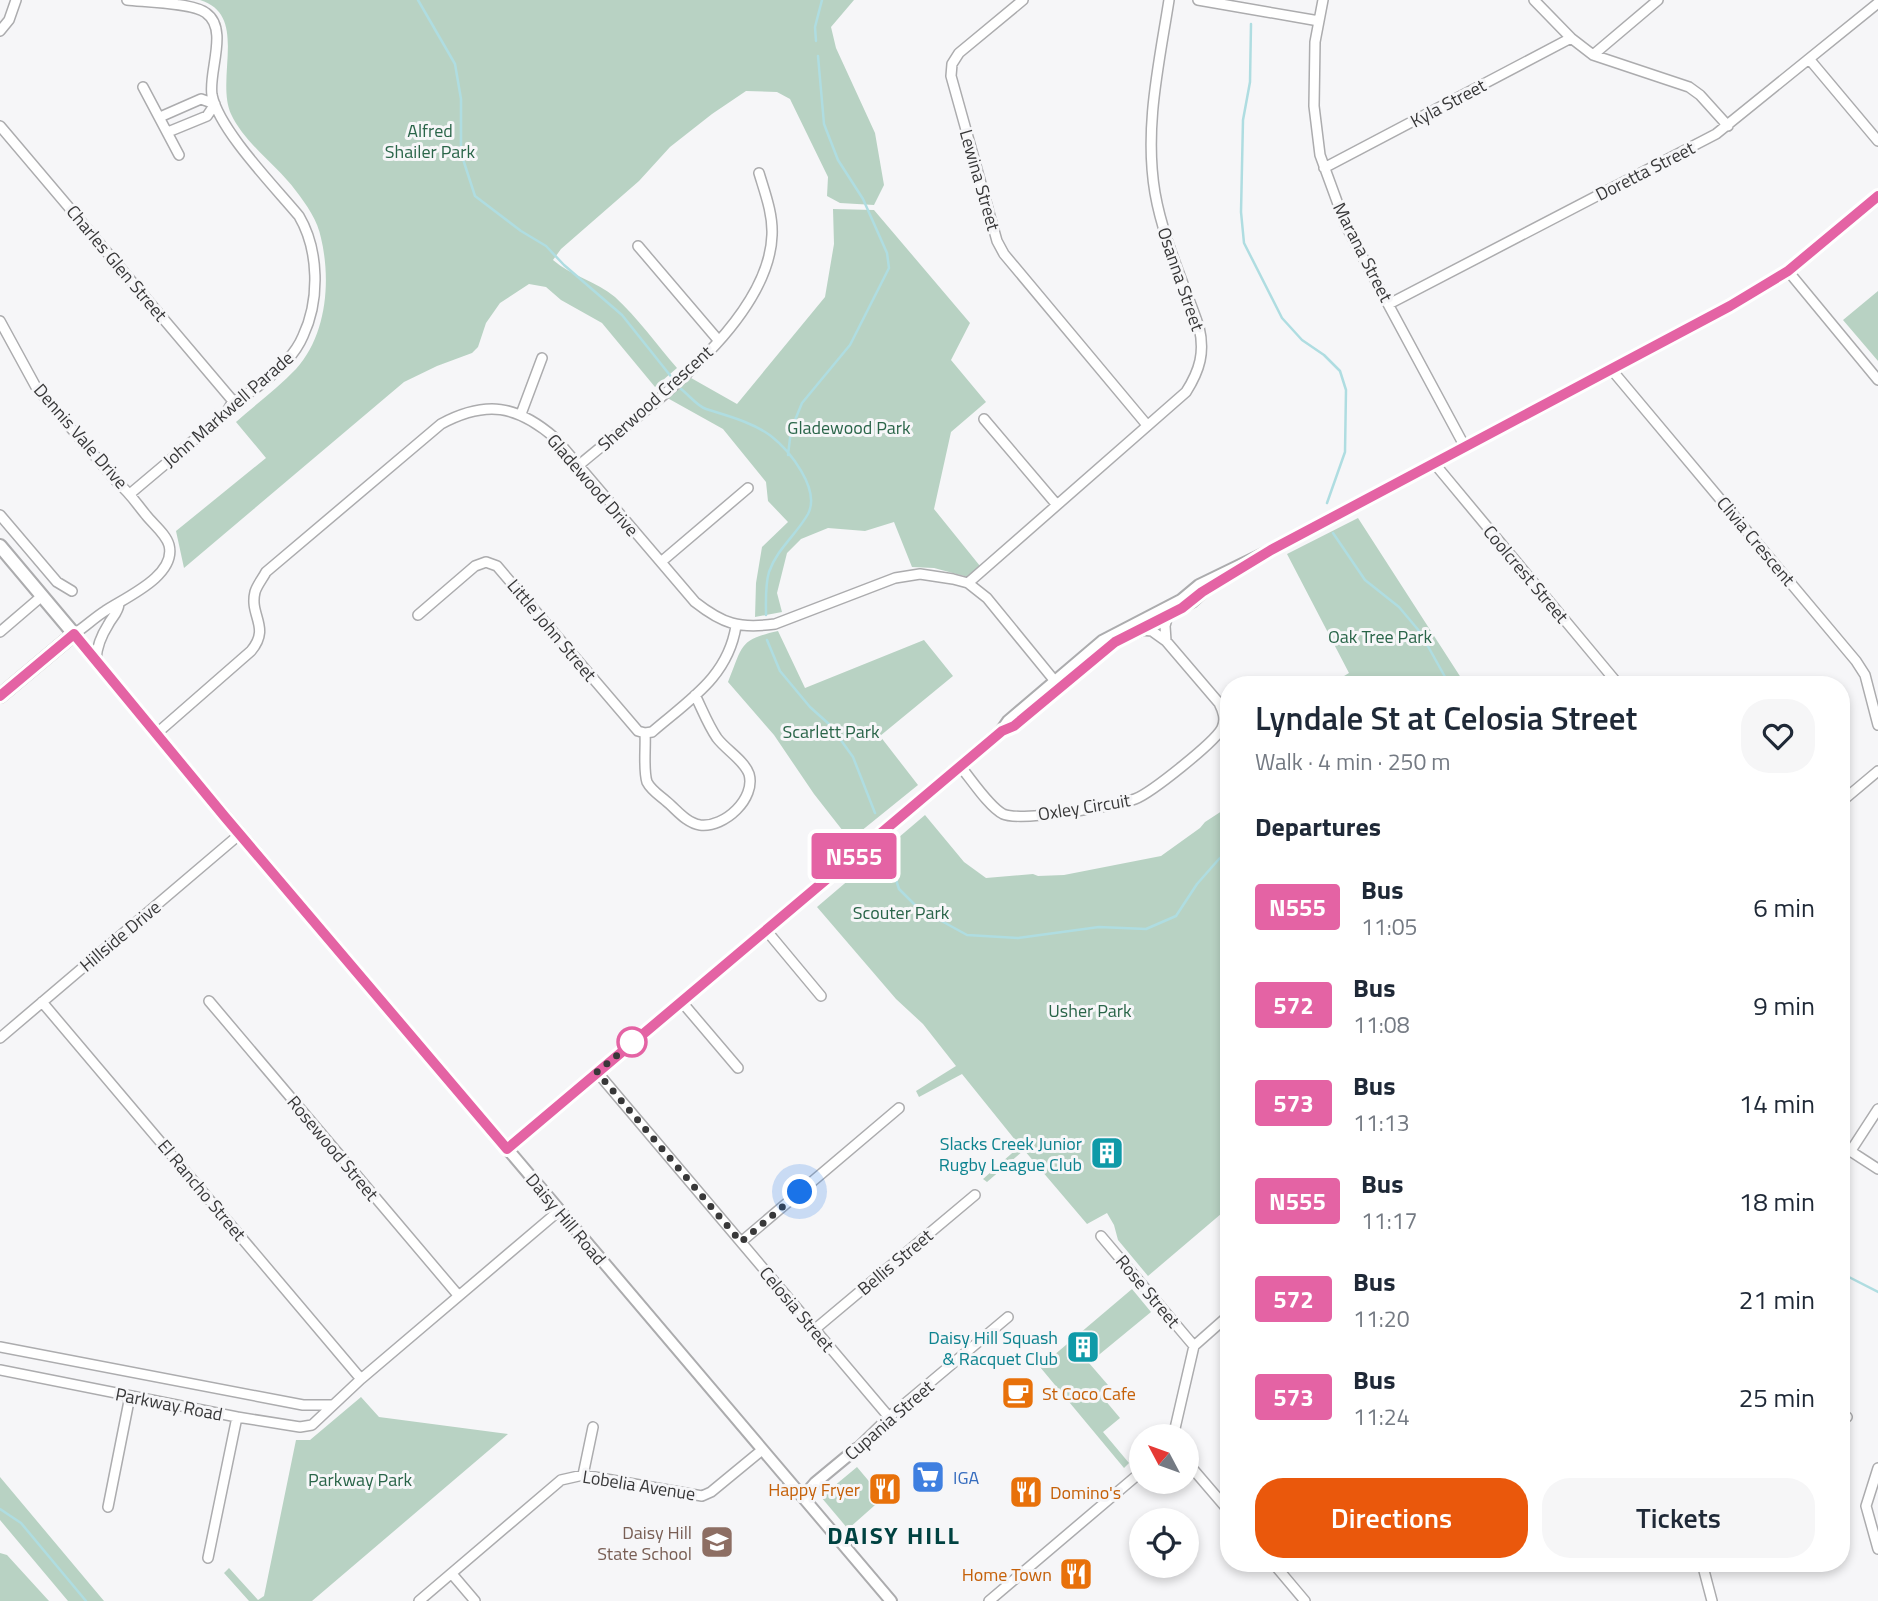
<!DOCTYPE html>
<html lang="en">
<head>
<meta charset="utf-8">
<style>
	:root { --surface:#fff; --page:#f6f6f7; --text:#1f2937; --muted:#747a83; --accent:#ea580c }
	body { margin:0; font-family:"Titillium Web",sans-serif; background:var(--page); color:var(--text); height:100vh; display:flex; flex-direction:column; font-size:26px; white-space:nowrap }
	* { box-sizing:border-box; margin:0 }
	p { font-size:23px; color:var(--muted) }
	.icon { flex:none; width:38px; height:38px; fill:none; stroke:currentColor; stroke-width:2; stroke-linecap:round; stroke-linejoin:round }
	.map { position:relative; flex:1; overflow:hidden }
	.drawer { position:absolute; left:1220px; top:676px; width:630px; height:896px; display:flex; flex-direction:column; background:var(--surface); border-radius:28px; box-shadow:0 4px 10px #0003 }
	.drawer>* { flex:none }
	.badge { padding:0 14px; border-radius:5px; font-size:24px; line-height:46px }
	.needle { width:46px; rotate:311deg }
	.tools { position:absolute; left:1129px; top:1424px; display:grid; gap:14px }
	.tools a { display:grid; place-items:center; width:70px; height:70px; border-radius:50%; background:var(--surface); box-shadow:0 4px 10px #0003; font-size:35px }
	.you { position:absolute; width:35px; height:35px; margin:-18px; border:5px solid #fff; border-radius:50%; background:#1a73e8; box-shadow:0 0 0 10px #1a73e833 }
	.map>.badge { position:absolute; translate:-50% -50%; box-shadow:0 0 0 4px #fff }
	h2 { padding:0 35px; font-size:26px; line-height:63px }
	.round { display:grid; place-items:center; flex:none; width:74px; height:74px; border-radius:28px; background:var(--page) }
	.overview { display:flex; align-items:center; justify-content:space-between; height:119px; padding:0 35px }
	h1 { font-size:33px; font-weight:600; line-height:52px }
	.button { display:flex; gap:14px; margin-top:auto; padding:14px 35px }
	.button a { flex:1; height:80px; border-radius:28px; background:var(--accent); color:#fff; font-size:28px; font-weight:600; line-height:80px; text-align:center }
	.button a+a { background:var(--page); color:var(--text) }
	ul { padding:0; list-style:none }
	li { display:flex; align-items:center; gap:21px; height:98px; padding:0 35px }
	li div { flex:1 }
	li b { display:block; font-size:26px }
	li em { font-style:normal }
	li .badge { min-width:77px; font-weight:700; text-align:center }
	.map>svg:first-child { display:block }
</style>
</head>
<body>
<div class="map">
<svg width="1878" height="1601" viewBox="0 0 1878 1601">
	<rect width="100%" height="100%" fill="#f6f6f8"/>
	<path fill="#b8d2c3" d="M200 0H854L831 27 836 48 875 133 884 185 874 205 840 203 827 196 828 177 790 99 777 92 746 91 712 114 670 147 639 181 561 249 553 260C571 276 596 281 615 297 638 318 657 345 677 368L655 387 602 323 561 300 546 287 529 284 500 303 486 323 478 347 472 353 437 366 404 382 184 568 176 531 266 458 236 422C255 405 278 388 296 369 327 335 331 280 321 238 318 221 306 204 296 191 277 165 245 144 231 114 215 78 249 15 200 0Z
		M833 209 874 210 970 323 951 360 986 402 951 432 934 509 980 566 968 577 934 568 912 567 894 522 865 531 828 528 801 539 787 553 777 593 782 612 755 617 756 583 762 547 788 522 768 501 766 482 723 429 662 395 684 374 737 404 825 297 834 244Z
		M1878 291V361L1843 320Z
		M1358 518 1465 684H1331L1349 673 1287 554Z
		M778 631 805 688 924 640 953 676 880 736 918 785 850 840 814 794 774 735 728 682C743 646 738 640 778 631Z
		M1228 807V1208L1148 1276 1118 1240 1114 1225 1107 1213 1087 1224 1024 1150 987 1182 983 1179 1020 1146 962 1074 919 1097 916 1091 956 1066 923 1024 896 999 817 907 925 815 964 862 986 878 1033 874 1038 876 1064 875 1161 856 1200 828 1205 822Z
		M1132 1289 1151 1312 1089 1363 1108 1385 1099 1393 1120 1418 1103 1432 1129 1463 1124 1468 1040 1367Z
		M361 1397 379 1417 508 1434 312 1601H249L224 1573 229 1568 258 1600 264 1596 296 1440H310Z
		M857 1467 883 1498 848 1529 821 1497Z
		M0 1477 104 1601H68L0 1520Z
		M0 1553 7 1555 49 1601H0Z"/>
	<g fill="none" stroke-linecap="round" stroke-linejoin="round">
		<path stroke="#afdde1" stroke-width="2.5" d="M418 0 455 64 461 99V153L475 196 521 231 546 246 564 265 622 315 673 379
			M1251 24 1250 82 1243 120 1241 212 1244 243 1282 318 1302 340 1324 355 1340 371 1346 390 1345 452 1327 503
			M816 41 815 27 822 0
			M681 389C689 395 697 406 706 409 728 416 752 422 771 436 789 450 821 489 808 514 796 535 777 549 769 572 765 585 766 601 766 615
			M788 455 791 430 802 403 850 345 889 268 887 253 863 199 838 160 824 124 818 56
			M1333 533 1365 580 1399 607 1420 632 1449 684
			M767 640 780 671 810 707 830 725 853 757 875 813
			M887 852 899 889 918 908 967 935 1018 938 1099 927 1146 929 1176 916 1197 884 1219 859 1228 852
			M1841 1273 1878 1292
			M0 1509 21 1523 86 1601"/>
		<defs>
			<path id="minor" d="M127 0C145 2 194 3 206 13 229 29 208 72 212 95 219 130 275 187 299 216 319 250 320 300 303 336 295 355 280 368 265 381 254 389 246 397 233 401L226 413 131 493
				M1023 0 959 53 952 64 951 76 997 241 1004 254 1147 425
				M1198 0 1319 21
				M1323 0 1315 42 1314 106 1320 155 1346 226 1465 447
				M1534 0 1571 38 1593 55 1689 87 1700 95 1728 126
				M0 31 9 20 16 0
				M1593 55 1658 0
				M1810 60 1878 141
				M143 87 179 155
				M160 117 201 99 215 104 207 116 168 132
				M0 126 233 401
				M1324 168 1571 38
				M638 246 719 341
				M1788 271 1878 380
				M1389 304 1716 134 1878 3
				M0 321 36 387 118 483C130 493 136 503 146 515 153 524 166 534 169 545 177 576 124 598 105 611 94 618 85 627 74 634
				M1611 369 1856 661 1865 675 1878 725
				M521 414 542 358
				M984 419 1057 505
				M1434 463 1618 684
				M578 466C641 412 769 324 772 235 773 214 765 193 759 173
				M0 515 57 582 72 591
				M661 562 748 488
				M968 583 1186 392C1200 370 1205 352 1199 327 1184 283 1163 239 1155 193 1144 128 1159 64 1169 0
				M418 615 475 566 486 562 497 566 638 731 645 733
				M0 632 42 596
				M1166 641 1165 626 1168 615
				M96 659C97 646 101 636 108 625 112 617 118 613 119 604
				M645 733C646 747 643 770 647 782 651 790 659 795 666 801 676 809 686 823 700 825 725 828 756 798 749 774 744 760 726 750 717 738 708 725 702 709 695 695
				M645 733 652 732C689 700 728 677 736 626
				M156 734 251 651C271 627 249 616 255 592 257 585 263 578 266 572L441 424C486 400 517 405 555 438L695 602C723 624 739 629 775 624L895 578 920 574 953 579 968 583 987 598 1054 680
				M960 766C971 779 989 807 1003 814 1020 822 1115 806 1135 799 1151 793 1215 742 1222 728 1226 719 1223 711 1219 703L1166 641 1152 631 1141 630
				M1841 802 1878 771
				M766 930 821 996
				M209 1001 458 1295
				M681 1001 738 1068
				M42 1002 361 1379
				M0 1038 240 834
				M597 1072 889 1417
				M1841 1145 1878 1169
				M1850 1152 1878 1109
				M1101 1236 1194 1346
				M741 1242 899 1108
				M814 1330 975 1195
				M0 1347 303 1405H331
				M0 1370 237 1417 300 1427 312 1425 361 1379 560 1210
				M1841 1413 1847 1417
				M1173 1437 1194 1346 1228 1316
				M856 1449 889 1417 1008 1317
				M1186 1461 1228 1510
				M1878 1468 1866 1506 1878 1549
				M583 1475 593 1427
				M108 1507 130 1396
				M208 1558 237 1417
				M1273 1563 1305 1601
				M1702 1563 1712 1601
				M452 1574 475 1601
				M419 1601 561 1480 583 1475 702 1496 711 1492 762 1450
				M989 1601 1141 1472"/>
			<path id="tertiary" d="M1176 611 1192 602 1205 590
				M74 634 225 816 891 1601
				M1001 731 1014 726 1115 642 1143 629
				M507 1149 1001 731 1008 721 1102 641 1181 600 1199 585 1271 550 1730 306 1788 271 1878 196
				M803 1497 815 1483 856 1449"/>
			<path id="secondary" d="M0 546 74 634 0 696"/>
		</defs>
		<use href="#minor" stroke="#acacae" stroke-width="12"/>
		<use href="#tertiary" stroke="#acacae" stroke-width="14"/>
		<use href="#secondary" stroke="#acacae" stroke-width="16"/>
		<use href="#minor" stroke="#fff" stroke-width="9"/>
		<use href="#tertiary" stroke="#fff" stroke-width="10"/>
		<use href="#secondary" stroke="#fff" stroke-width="12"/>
	</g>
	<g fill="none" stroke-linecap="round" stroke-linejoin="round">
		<defs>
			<path id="line" d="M0 696 74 634 225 817 507 1149 1002 731 1014 726 1115 642 1182 608 1202 592 1271 550 1730 306 1788 271 1878 196"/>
		</defs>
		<use href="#line" stroke="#fff" stroke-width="16"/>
		<use href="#line" stroke="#e463a4" stroke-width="10"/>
		<path stroke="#383839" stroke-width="7" stroke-dasharray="0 12.6" d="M632 1042 639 1037 597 1072 741 1242 800 1192"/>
	</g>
	<defs>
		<symbol id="building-square" viewBox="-11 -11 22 22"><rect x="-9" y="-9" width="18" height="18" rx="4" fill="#0f9aa8" stroke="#f6f6f8"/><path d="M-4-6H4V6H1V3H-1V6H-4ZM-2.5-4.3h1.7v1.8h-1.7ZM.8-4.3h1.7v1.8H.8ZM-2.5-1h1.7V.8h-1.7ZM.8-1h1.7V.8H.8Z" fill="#fff"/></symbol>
		<symbol id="cafe-square" viewBox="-11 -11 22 22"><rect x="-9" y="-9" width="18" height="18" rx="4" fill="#e8710a" stroke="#f6f6f8"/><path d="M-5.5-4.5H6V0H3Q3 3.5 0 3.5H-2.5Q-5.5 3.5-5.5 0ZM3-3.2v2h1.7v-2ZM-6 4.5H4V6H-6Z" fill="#fff"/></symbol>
		<symbol id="supermarket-square" viewBox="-11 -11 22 22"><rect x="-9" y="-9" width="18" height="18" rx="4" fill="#3f7fe0" stroke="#f6f6f8"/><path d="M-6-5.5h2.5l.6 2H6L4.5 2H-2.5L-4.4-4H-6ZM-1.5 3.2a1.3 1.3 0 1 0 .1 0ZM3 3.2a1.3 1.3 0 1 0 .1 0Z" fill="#fff"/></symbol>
		<symbol id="restaurant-square" viewBox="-11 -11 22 22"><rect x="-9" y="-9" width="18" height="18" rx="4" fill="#e8710a" stroke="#f6f6f8"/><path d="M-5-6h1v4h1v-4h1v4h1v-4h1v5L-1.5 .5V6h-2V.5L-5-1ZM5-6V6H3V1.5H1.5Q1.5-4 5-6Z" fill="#fff"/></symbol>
		<symbol id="school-square" viewBox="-11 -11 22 22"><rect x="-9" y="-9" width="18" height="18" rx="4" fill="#8d6e63" stroke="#f6f6f8"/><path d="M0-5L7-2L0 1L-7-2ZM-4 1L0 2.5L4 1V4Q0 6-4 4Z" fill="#fff"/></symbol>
	</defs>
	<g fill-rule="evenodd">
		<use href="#building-square" x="1088" y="1134" width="38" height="38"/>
		<use href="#building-square" x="1064" y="1328" width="38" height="38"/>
		<use href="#cafe-square" x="999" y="1374" width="38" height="38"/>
		<use href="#supermarket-square" x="909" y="1458" width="38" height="38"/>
		<use href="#restaurant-square" x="866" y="1470" width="38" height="38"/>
		<use href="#restaurant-square" x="1007" y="1473" width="38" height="38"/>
		<use href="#school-square" x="698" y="1523" width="38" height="38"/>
		<use href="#restaurant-square" x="1057" y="1555" width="38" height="38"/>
	</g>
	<circle fill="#fff" stroke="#e463a4" stroke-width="3.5" cx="632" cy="1042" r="14"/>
	<g text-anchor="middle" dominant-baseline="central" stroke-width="6" stroke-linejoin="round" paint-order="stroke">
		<g font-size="18" fill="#383839" stroke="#f6f6f8">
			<text transform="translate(1448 103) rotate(-28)">Kyla Street</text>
			<text transform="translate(1645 171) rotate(-27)">Doretta Street</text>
			<text transform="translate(980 180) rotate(74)">Lewina Street</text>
			<text transform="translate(1363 252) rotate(63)">Marana Street</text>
			<text transform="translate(117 263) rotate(50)">Charles Glen Street</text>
			<text transform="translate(1181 279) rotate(71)">Osanna Street</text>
			<text transform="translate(655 398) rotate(-42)">Sherwood Crescent</text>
			<text transform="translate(228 409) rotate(-41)">John Markwell Parade</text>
			<text transform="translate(81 436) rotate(49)">Dennis Vale Drive</text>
			<text transform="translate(593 485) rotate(49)">Gladewood Drive</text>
			<text transform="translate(1756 541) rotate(50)">Clivia Crescent</text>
			<text transform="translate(1526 574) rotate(50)">Coolcrest Street</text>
			<text transform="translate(552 630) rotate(50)">Little John Street</text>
			<text transform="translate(1084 807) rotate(-9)">Oxley Circuit</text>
			<text transform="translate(120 936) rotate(-40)">Hillside Drive</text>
			<text transform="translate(333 1148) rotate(50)">Rosewood Street</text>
			<text transform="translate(202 1190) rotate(50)">El Rancho Street</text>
			<text transform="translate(566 1219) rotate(50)">Daisy Hill Road</text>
			<text transform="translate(895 1262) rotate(-40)">Bellis Street</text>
			<text transform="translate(1148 1291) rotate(50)">Rose Street</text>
			<text transform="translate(797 1309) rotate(50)">Celosia Street</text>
			<text transform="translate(169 1404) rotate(11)">Parkway Road</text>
			<text transform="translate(889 1420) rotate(-41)">Cupania Street</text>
			<text transform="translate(639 1485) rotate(9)">Lobelia Avenue</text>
		</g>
		<g font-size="18" fill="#2a6549" stroke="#f6f6f8">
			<text x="430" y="130">Alfred<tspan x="430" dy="21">Shailer Park</tspan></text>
			<text x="849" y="427">Gladewood Park</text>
			<text x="1380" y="636">Oak Tree Park</text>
			<text x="831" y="731">Scarlett Park</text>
			<text x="901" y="912">Scouter Park</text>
			<text x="1090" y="1010">Usher Park</text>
			<text x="360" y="1479">Parkway Park</text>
		</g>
		<g font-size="18" fill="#0d838f" stroke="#f6f6f8" text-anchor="end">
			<text x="1082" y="1143">Slacks Creek Junior<tspan x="1082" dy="21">Rugby League Club</tspan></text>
			<text x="1058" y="1337">Daisy Hill Squash<tspan x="1058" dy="21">&amp; Racquet Club</tspan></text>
		</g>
		<g font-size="18" fill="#c56008" stroke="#f6f6f8" text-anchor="start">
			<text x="1042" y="1393">St Coco Cafe</text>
			<text x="860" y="1489" text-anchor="end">Happy Fryer</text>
			<text x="1050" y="1492">Domino's</text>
			<text x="1052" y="1574" text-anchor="end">Home Town</text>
		</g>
		<g font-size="18" fill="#366cbe" stroke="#f6f6f8" text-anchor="start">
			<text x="953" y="1477">IGA</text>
		</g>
		<g font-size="18" fill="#785e54" stroke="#f6f6f8" text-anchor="end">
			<text x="692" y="1532">Daisy Hill<tspan x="692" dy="21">State School</tspan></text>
		</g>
		<g font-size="24" font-weight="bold" letter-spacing="2" fill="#004241" stroke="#f6f6f8">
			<text x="894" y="1535">DAISY HILL</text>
		</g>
	</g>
</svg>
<div class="tools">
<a><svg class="needle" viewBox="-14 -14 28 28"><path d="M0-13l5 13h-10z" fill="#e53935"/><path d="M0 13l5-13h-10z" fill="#747a83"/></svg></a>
<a><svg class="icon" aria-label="locate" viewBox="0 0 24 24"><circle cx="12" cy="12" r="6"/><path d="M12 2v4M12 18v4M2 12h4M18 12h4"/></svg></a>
</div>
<div class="you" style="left:800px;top:1192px"></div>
<b class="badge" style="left:854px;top:856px;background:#e463a4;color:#fff">N555</b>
<section class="drawer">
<div class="overview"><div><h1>Lyndale St at Celosia Street</h1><p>Walk · 4 min · 250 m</p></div><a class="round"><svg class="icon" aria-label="heart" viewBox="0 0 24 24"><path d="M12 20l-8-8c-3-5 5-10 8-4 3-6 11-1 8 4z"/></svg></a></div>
<h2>Departures</h2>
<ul>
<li><span class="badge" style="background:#e463a4;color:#fff">N555</span><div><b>Bus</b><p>11:05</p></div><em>6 min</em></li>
<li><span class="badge" style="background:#e463a4;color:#fff">572</span><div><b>Bus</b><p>11:08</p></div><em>9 min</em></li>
<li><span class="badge" style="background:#e463a4;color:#fff">573</span><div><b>Bus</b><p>11:13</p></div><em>14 min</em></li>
<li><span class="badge" style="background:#e463a4;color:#fff">N555</span><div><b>Bus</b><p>11:17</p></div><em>18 min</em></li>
<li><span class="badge" style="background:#e463a4;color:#fff">572</span><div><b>Bus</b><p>11:20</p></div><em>21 min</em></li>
<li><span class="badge" style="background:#e463a4;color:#fff">573</span><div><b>Bus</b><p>11:24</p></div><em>25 min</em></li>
</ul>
<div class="button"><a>Directions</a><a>Tickets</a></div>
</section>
</div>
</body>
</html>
